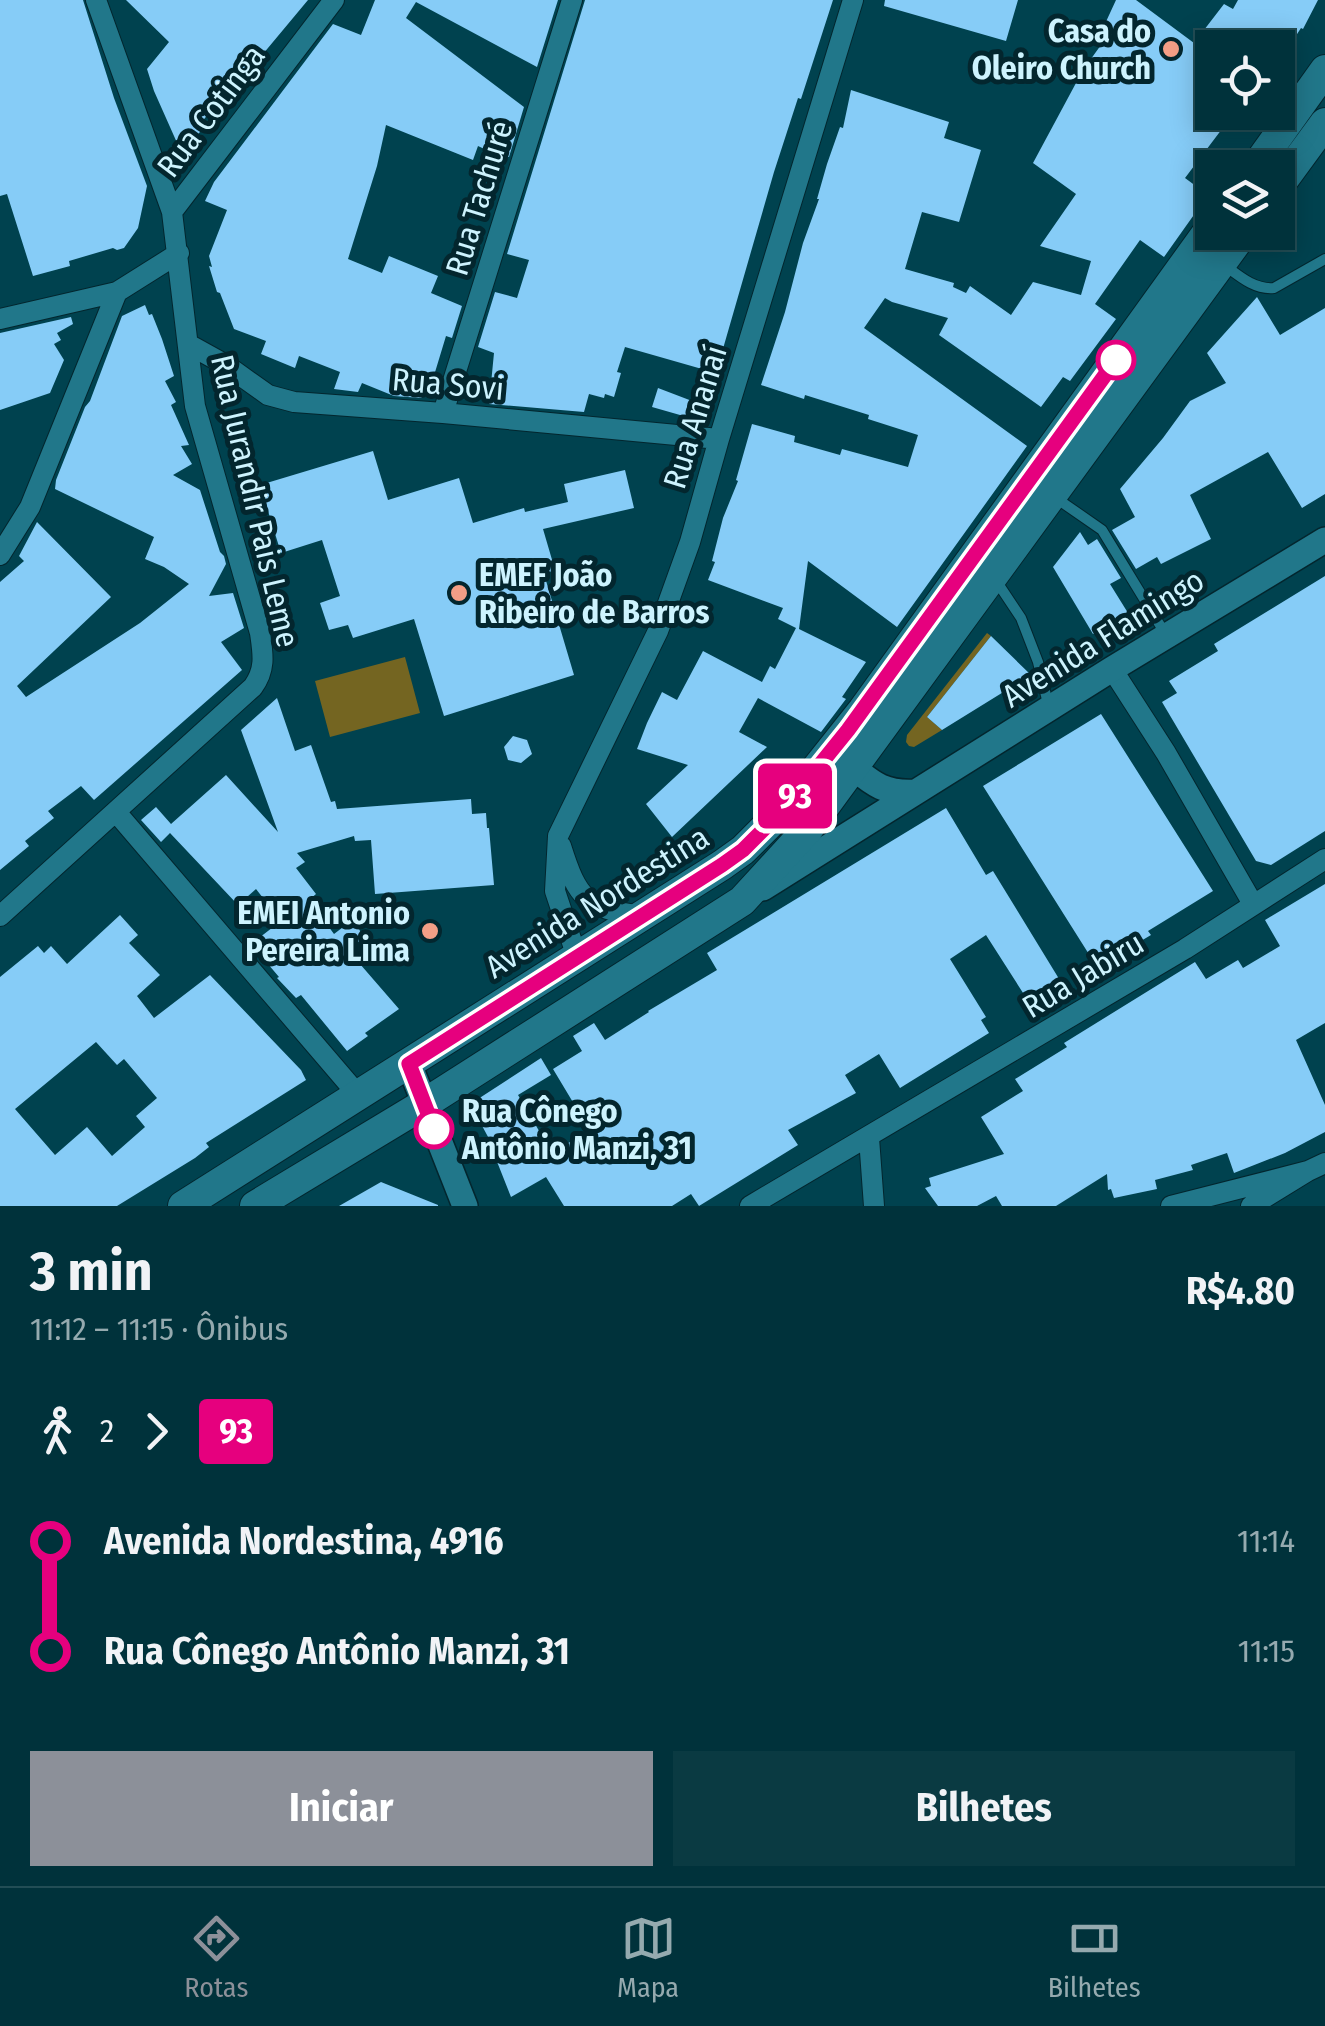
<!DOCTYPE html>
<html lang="pt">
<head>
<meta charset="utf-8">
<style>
	:root { --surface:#00323b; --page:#0a3a42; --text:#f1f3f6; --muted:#95aaaf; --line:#224d55; --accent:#8c9099 }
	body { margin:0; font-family:"Fira Sans Condensed",sans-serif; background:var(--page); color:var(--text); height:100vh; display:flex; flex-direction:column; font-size:38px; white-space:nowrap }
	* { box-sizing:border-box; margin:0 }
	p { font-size:32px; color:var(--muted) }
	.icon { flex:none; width:55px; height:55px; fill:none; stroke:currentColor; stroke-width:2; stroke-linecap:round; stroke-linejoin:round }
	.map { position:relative; height:1206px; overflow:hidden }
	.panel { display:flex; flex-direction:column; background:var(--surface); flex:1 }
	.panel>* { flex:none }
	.badge { padding:0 20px; border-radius:8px; font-size:35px; line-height:65px }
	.buttons { position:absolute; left:1195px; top:30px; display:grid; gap:20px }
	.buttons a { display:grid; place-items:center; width:100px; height:100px; border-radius:0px; background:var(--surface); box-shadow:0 5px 25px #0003,0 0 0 2px var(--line); font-size:50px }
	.map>.badge { position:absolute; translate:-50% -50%; box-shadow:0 0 0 5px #fff }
	.legs { display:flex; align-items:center; gap:15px; height:110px; padding:0 30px; font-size:32px }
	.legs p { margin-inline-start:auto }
	.head { display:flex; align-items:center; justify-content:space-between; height:170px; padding:0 30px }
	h1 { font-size:55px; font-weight:700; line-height:75px }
	.cta { display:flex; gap:20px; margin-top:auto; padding:20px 30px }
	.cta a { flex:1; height:115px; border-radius:0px; background:var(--accent); color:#fff; font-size:40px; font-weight:700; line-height:115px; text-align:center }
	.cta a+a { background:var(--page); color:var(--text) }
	ul { padding:0 30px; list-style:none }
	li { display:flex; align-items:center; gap:35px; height:110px; font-size:38px }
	li i { display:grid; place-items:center; width:15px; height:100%; margin:0 12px; background:currentColor }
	li i::after { content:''; width:25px; height:25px; margin:-12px; border:8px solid; border-radius:50%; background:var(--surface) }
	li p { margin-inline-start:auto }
	li:first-child i { background:linear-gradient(#0000 50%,currentColor 0) }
	li:last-child i { background:linear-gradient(currentColor 50%,#0000 0) }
	.tab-bar { display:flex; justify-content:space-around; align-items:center; height:140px; border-top:2px solid var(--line); background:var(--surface); font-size:28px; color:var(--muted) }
	.tab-bar a { display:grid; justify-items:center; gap:5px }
	.tab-bar .active { color:var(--accent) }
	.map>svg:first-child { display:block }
</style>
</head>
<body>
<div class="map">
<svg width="1325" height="1206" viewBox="0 0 1325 1206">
	<rect width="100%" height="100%" fill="#00424f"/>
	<path fill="#746521" d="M987 633 991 636 927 717 942 730 914 747 909 746 906 742 907 735Z
		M405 657 420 713 330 737 315 681Z"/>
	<path fill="#86ccf7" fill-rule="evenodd" d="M0 0H83L114 98 147 186 138 228 124 248 117 250 113 248 69 261 70 266 33 276 7 194 0 196Z
		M126 0H308L242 79 239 77 200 124 204 127 182 154 154 91 147 69 169 42Z
		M375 0H558L537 67 416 2 406 18 524 107 509 157 497 155 478 146 473 160 386 125 377 166 348 259 382 273 389 256 438 276 431 293 462 306 452 338 446 336 429 392 421 398 394 396 362 383 358 392 334 389 340 372 299 356 295 368 261 354 266 341 234 329 220 293 217 292 209 266 212 267 209 256 227 210 205 201 214 182 333 24 361 35Z
		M585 0H833L801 99 798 98 774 172 716 373 625 347 617 372 621 373 614 397 605 394 604 398 589 394 584 412 489 404 494 353 478 347 495 292 517 298 529 260 507 254Z
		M885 0H1018L1006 41 884 6Z
		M1116 0H1136L1194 43 1224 4 1233 9 1238 0H1318L1303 29 1301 28 1288 48H1212V112H1217L1228 121 1185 178 1208 195 1164 257 1140 240 1095 304 1116 319 1070 381 1063 377 1041 407 939 335 948 318 892 302 885 298 864 328 1027 446 897 627 808 561 799 629 866 662 842 697 846 699 821 732 758 698 739 732 767 747 672 837 646 804 688 765 637 749 647 723 662 692 677 700 703 651 762 682 770 666 775 669 796 628 778 619 783 608 708 580 715 562 712 561 723 518 738 481 736 480 752 424 795 436 794 442 840 455 842 449 908 467 918 435 868 419 869 415 805 395 804 399 761 385 785 312 803 243 819 199H817L827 164 840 127 843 128 851 90 949 122 944 138 981 150 959 222 922 212 905 269 954 283 953 287 966 293 970 286 1011 315 1033 282 1081 295 1091 261 1040 246 1076 194 1033 163 1083 70 1111 31 1104 26Z
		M1257 297 1280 335 1325 308V494L1302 508 1268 452 1190 495 1211 539 1161 564 1157 557 1136 569 1112 530 1135 517 1120 489 1163 438 1190 401 1226 383 1207 353Z
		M145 305 149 315 152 314 162 339 174 376 165 381 176 402 171 405 189 445 181 446 192 464 173 475 200 490 220 552 224 556 226 564 209 596 233 593 244 628 221 642 242 670 94 800 81 786 48 811 54 818 25 841 29 846 0 870V582L24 561 19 556 37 522 111 597 17 686 26 697 140 623 189 584 164 567 145 559 154 537 55 489 56 480 85 407 90 401 122 316Z
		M71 317 73 324 57 333 61 340 54 344 64 360 50 393 0 410V333Z
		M658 388 713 409 708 423 652 407Z
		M373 451 388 500 459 478 473 523 524 508 525 512 568 502 564 484 625 470 634 508 543 529 555 570 544 574 574 675 444 716 414 619 353 638 348 625 329 630 320 603 340 596 322 540 281 553 260 485Z
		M1080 532 1088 545 1097 539 1121 578 1110 584 1128 613 1093 634 1053 567Z
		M1325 576V831L1271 865 1256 861 1162 702 1177 693 1169 681 1218 651 1214 644Z
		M991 636 1031 675 942 730 927 717Z
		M277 698 295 751 311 745 331 802 335 801 337 809 471 799 472 814 486 813 487 828H489L494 885 375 894 371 840 355 841 354 836 297 853 305 862 296 868 316 894 309 900 334 934 355 918 363 939 347 949 399 1009 365 1033 368 1036 347 1051 301 995 296 998 277 978 279 977 251 944 281 921 256 889 238 905 170 833 161 842 141 820 156 807 171 824 226 775 278 832 241 730Z
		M1101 714 1213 891 1148 931 1151 935 1097 967 983 786Z
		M513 736 527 740 532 754 521 763 508 760 504 747Z
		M946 808 986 875 993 871 1064 987 1032 1007 986 935 950 959 986 1017 981 1020 989 1033 900 1088 879 1054 845 1075 856 1093 788 1130 798 1145 699 1206 691 1194 672 1206H564L546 1177 511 1197 492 1149 494 1148 480 1122 468 1117 478 1099 541 1058 551 1075 518 1095 552 1153 586 1132 583 1126 586 1124 553 1069 582 1051 573 1036 594 1023 605 1040 649 1012 648 1011 717 970 707 953Z
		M1325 884V1023L1296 1040 1325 1105V1132L1285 1153 1234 1173 1227 1153 1191 1165 1193 1170 1155 1180 1157 1189 1114 1198 1111 1189 1108 1190 1107 1174 1056 1206H1002L996 1196 977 1206H938L925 1188 931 1186 929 1178 1004 1154 981 1117 1023 1091 1015 1079 1067 1047 1064 1043 1195 962 1206 979 1238 960 1243 968 1280 946 1265 920Z
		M120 915 138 935 129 943 160 975 137 996 154 1018 210 975 301 1070 306 1080 206 1143 209 1147 195 1158 117 1206H0V977L38 946 44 953 51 946 67 964ZM96 1042 117 1065 124 1059 157 1098 136 1116 145 1127 112 1156 87 1127 55 1155 15 1109Z
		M381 1182 438 1205V1206H339Z"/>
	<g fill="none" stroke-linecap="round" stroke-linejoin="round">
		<defs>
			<path id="service" d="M1223 264C1238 275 1254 290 1274 288L1325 259
				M1053 496 1102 530 1166 635
				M997 582 1021 618 1038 662 1049 708"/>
			<path id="minor" d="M172 212 334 0
				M0 319 117 292 179 253
				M188 344 226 365 268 395 294 402 443 413 719 439
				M443 413 572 0
				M0 555 30 507 117 292
				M1112 669 1166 753 1253 904
				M116 812 359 1096
				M561 846C578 900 586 908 642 916
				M0 916 253 687C266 669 263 654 260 633L195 406 172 212 96 0
				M577 957 555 891 558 836 658 631 690 542 719 439 853 0
				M869 1138 874 1206
				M750 1206 1185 949 1325 859
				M1171 1206 1308 1171
				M1251 1206 1308 1171 1325 1163"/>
			<path id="tertiary" d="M841 758C869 779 878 794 915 792
				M763 888 1112 669 1325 540
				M409 1064 465 1206"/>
			<path id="secondary" d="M1255 168 1325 70
				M1278 187 1325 123
				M183 1206 722 865 743 850 785 808 863 710 1212 226
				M255 1206 424 1104 742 901 808 829 1244 232"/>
		</defs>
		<use href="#service" stroke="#03262e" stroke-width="12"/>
		<use href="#minor" stroke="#03262e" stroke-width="22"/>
		<use href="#tertiary" stroke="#03262e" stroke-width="28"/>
		<use href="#secondary" stroke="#03262e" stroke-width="32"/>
		<use href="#service" stroke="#21778a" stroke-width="10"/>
		<use href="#minor" stroke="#21778a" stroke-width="20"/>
		<use href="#tertiary" stroke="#21778a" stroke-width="25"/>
		<use href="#secondary" stroke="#21778a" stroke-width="30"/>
	</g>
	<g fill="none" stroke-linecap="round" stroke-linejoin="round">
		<defs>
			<path id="line-1" d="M434 1129 409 1064 722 865 743 850 785 808 848 730 1116 360"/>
		</defs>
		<use href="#line-1" stroke="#fff" stroke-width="22"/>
		<use href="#line-1" stroke="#e6007e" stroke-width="15"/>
	</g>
	<g fill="#f49e86" stroke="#03262e" stroke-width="4">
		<circle cx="1171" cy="49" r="10"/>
		<circle cx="459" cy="593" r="10"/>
		<circle cx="430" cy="931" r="10"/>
	</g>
	<g fill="#fff" stroke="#e6007e" stroke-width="5">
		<circle cx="1116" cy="360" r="18"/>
		<circle cx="434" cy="1129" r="18"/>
	</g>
	<g text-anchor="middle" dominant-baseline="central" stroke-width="10" stroke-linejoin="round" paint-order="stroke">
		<g font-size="32" font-weight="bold" fill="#cdf3fe" stroke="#03262e" text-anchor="end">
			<text x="1151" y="31">Casa do<tspan x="1151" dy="37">Oleiro Church</tspan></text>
			<text x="479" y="575" text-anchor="start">EMEF João<tspan x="479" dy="37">Ribeiro de Barros</tspan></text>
			<text x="410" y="913">EMEI Antonio<tspan x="410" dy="37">Pereira Lima</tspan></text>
		</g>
		<g font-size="32" fill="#cdf3fe" stroke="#03262e">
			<text transform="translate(211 111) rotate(-53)">Rua Cotinga</text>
			<text transform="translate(479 198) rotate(-73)">Rua Tachuré</text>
			<text transform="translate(448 384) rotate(5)">Rua Sovi</text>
			<text transform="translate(695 417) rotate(-73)">Rua Ananaí</text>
			<text transform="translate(255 501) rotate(77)">Rua Jurandir Pais Leme</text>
			<text transform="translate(1103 638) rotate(-32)">Avenida Flamingo</text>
			<text transform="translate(597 902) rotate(-32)">Avenida Nordestina</text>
			<text transform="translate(1083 975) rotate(-31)">Rua Jabiru</text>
		</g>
		<g font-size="32" font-weight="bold" fill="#cdf3fe" stroke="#03262e" text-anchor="start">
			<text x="462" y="1111">Rua Cônego<tspan x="462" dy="37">Antônio Manzi, 31</tspan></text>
		</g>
	</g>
</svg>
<div class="buttons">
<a><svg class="icon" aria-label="locate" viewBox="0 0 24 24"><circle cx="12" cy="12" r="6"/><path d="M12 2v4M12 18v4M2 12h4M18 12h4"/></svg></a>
<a><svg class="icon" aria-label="layers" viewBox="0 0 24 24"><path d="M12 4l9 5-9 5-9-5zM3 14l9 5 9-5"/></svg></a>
</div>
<b class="badge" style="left:795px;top:796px;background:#e6007e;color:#fff">93</b>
</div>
<section class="panel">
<div class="head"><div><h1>3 min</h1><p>11:12 – 11:15 · Ônibus</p></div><b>R$4.80</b></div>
<div class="legs"><svg class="icon" aria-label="walk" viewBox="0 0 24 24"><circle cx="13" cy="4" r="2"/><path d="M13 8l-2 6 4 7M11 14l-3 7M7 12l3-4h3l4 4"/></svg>2<svg class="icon" aria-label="forward" viewBox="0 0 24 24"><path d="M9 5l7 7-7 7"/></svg><b class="badge" style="background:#e6007e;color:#fff">93</b></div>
<ul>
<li><i style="color:#e6007e"></i><b>Avenida Nordestina, 4916</b><p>11:14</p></li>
<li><i style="color:#e6007e"></i><b>Rua Cônego Antônio Manzi, 31</b><p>11:15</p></li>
</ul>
<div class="cta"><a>Iniciar</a><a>Bilhetes</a></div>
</section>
<nav class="tab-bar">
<a class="active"><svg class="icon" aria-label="directions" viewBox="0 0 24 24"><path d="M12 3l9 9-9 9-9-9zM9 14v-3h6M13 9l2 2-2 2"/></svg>Rotas</a>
<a><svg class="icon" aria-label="map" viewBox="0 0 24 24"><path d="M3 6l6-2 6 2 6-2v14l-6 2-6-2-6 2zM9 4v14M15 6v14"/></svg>Mapa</a>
<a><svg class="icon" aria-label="tickets" viewBox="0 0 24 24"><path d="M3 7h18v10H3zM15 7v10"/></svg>Bilhetes</a>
</nav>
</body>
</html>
